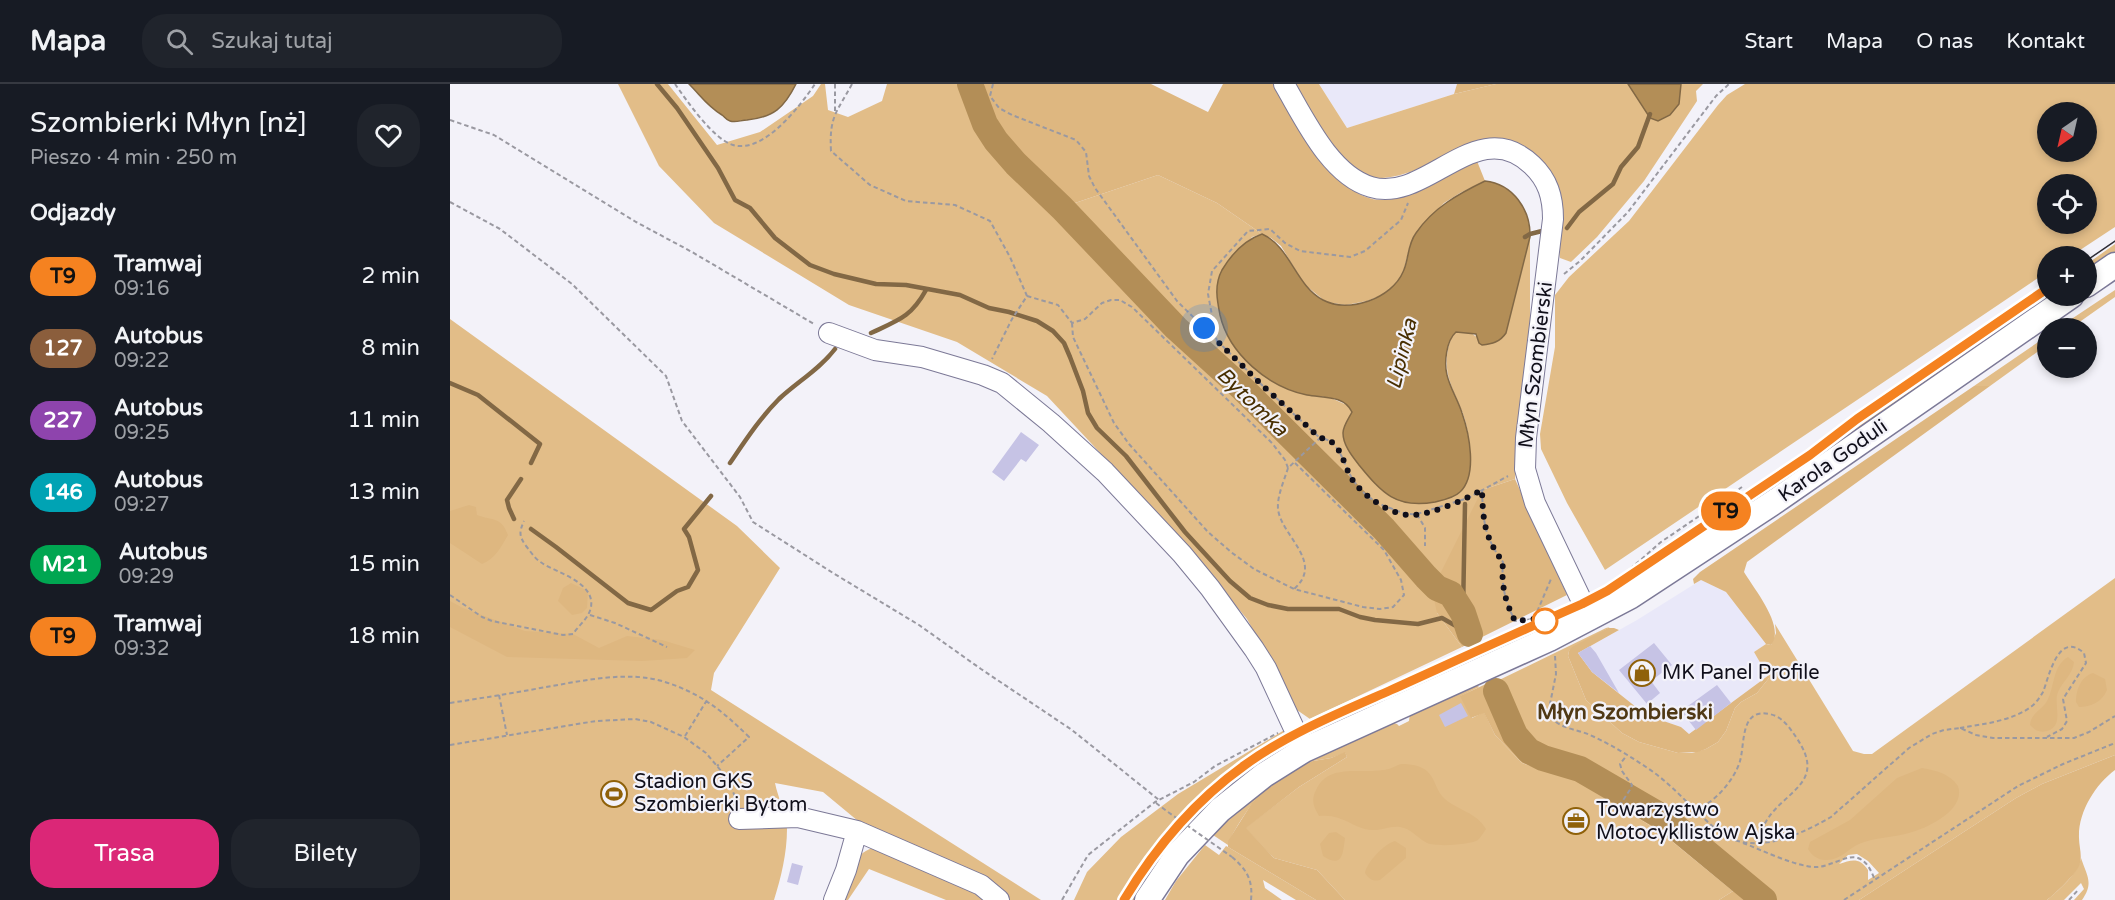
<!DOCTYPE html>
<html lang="pl">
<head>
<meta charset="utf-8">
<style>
	:root { --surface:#171b24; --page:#20242c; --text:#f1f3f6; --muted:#9ea1a6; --line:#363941; --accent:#db2777 }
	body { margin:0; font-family:"Varela Round",sans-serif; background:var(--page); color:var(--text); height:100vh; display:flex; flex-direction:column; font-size:22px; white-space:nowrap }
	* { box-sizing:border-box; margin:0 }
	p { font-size:20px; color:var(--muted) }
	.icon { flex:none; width:33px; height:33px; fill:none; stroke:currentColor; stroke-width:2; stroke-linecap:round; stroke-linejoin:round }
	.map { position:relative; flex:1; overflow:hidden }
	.panel { display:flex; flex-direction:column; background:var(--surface); width:450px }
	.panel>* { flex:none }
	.badge { padding:0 12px; border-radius:20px; font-size:21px; line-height:39px }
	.needle { width:39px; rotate:214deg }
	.buttons { position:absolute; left:1587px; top:18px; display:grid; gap:12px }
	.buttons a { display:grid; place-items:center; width:60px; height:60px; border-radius:50%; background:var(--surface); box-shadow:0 3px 9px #0003; font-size:30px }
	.you { position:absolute; width:30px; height:30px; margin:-15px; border:4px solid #fff; border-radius:50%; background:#1a73e8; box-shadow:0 0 0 9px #1a73e833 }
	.map>.badge { position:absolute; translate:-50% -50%; box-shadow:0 0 0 3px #fff }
	h2 { padding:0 30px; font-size:22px; line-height:54px }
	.round { display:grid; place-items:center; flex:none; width:63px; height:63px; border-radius:24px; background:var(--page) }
	.head { display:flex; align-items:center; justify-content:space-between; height:102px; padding:0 30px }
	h1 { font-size:28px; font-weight:600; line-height:45px }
	.button { display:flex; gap:12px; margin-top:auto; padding:12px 30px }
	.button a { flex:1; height:69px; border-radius:24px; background:var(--accent); color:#fff; font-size:24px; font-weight:600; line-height:69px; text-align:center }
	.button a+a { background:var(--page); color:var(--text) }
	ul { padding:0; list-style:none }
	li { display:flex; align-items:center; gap:18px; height:72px; padding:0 30px }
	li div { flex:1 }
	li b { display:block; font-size:22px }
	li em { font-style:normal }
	li .badge { min-width:66px; font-weight:700; text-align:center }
	header { display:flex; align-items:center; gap:36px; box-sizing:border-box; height:84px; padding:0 30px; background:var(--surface); border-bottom:2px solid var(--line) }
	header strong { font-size:28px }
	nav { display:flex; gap:33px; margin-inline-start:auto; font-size:21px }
	.search { width:420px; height:54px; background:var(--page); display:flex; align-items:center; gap:15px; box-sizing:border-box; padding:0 21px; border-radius:24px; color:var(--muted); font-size:22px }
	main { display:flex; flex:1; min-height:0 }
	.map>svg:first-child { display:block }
</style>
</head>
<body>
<header>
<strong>Mapa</strong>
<div class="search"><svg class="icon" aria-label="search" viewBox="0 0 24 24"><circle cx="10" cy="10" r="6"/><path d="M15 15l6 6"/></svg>Szukaj tutaj</div>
<nav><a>Start</a><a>Mapa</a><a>O nas</a><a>Kontakt</a></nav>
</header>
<main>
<section class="panel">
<div class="head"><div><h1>Szombierki Młyn [nż]</h1><p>Pieszo · 4 min · 250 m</p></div><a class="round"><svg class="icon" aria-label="heart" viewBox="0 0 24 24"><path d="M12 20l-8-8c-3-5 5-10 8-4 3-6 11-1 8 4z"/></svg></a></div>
<h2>Odjazdy</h2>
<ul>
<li><span class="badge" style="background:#f58220;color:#111">T9</span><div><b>Tramwaj</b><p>09:16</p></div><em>2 min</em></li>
<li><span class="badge" style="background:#8b5e3c;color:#fff">127</span><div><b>Autobus</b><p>09:22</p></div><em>8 min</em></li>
<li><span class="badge" style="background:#8e44ad;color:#fff">227</span><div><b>Autobus</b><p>09:25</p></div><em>11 min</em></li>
<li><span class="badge" style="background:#00a3b4;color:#fff">146</span><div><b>Autobus</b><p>09:27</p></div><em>13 min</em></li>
<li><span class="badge" style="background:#00a651;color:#fff">M21</span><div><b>Autobus</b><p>09:29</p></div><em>15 min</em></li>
<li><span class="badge" style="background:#f58220;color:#111">T9</span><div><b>Tramwaj</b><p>09:32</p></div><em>18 min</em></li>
</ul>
<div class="button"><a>Trasa</a><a>Bilety</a></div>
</section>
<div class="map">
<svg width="1665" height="816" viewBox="0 0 1665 816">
	<rect width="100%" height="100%" fill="#f3f2f9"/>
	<path fill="#e9e8f9" d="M869 0H1007L1004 10 897 44Z
		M1251 496 1276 508 1316 560 1304 568 1319 591 1239 650 1231 643 1196 631 1142 588 1128 569 1187 536Z"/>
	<path fill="#e2bd88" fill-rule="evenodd" d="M168 0H218L267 61 310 48 363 12 371 0H375L378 26 398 33 432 17 437 0H530L546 40 567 66 622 120 708 91 767 119 812 150 802 153 767 201V216L771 236 856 311 881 314 899 322 902 328 895 360 926 401 1010 409C1020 393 1020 368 1018 350 1014 317 991 300 998 265 1000 257 1001 253 1006 248L1021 249 1028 254 1056 249 1080 153V251L1070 323 1065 395 1032 406 987 529 1012 563 860 635 847 626 797 535 724 448 597 312 507 258 399 221 264 139 209 82Z
		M844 0H869L897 44 1004 10 1046 0H1253L1246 7 1247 17 1194 97 1147 153 1121 178 1110 174C1107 158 1114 144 1113 128 1111 73 1075 72 1032 57 1004 68 961 93 932 94 893 95 861 29 844 0Z
		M1295 0H1665V143L1621 172H1598L1597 188 1155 486 1117 419 1091 365 1090 350 1105 263V211L1119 193 1179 137 1268 21 1277 11ZM1598 28H1636V68H1598ZM1598 100H1636V140H1598Z
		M1665 160V168L1637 188V180Z
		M1665 206V213L1621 244H1608Z
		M1597 207 1598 212H1603L1303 419 1301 415Z
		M0 235 287 442 330 484 264 589 261 606 591 816H552L530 794 408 737 373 708 325 699C328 714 336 729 337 745 337 769 331 794 324 816H0Z
		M1597 252V261L1540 302H1524Z
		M1665 494V671L1592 700 1566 714 1409 816H1318L1319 813 1311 809 1298 796 1221 733 1178 704H1173L1127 677 1108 670 1088 668 1082 665 1067 646 1059 621 1045 598 1156 544 1160 543 1119 567 1118 572 1136 616 1172 649 1189 658 1228 669H1242L1256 665 1268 658 1276 647 1285 624 1291 618 1307 609 1319 594 1304 568 1316 560 1321 561 1326 549 1325 540 1403 667 1414 670H1422ZM1407 770 1418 777 1429 789 1418 796V786C1409 773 1402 776 1389 780L1398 771Z
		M1027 601 1029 603 1011 612 1022 634 1034 628 1045 651 1072 679 1134 699 1213 750 1283 807 1269 816H895L867 786 824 774 795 744 849 703 897 673 895 669 881 674 857 678 940 638 947 640 949 642 959 637 960 628 964 625 1010 609Z
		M836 645 840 664 687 816H624L637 788 671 753 728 710Z
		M813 706C805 714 780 751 778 761L760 749Z
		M755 761 769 771 776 762 778 763 866 816H846L813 796 815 804 832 816H715L726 797Z
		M423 764 541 816H496L419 785 398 816H390C397 798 402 769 423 764Z
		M1631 774C1637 792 1644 799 1632 816H1624L1634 805 1631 799 1614 816H1597C1610 805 1627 791 1631 774Z"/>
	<path fill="#deb780" d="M530 0H701L758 28 773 0H827C848 37 886 118 934 116 943 116 956 111 965 108 987 100 1004 82 1027 77L1035 97 1010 109 994 119 965 150 960 161 953 189 945 201 932 211 917 217 896 221 876 218 854 200 831 162 821 154 812 150 767 119 708 91 622 120 567 66 546 40Z
		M1007 0H1046L1004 10Z
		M1524 302H1540L1297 478 1294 488C1304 505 1336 543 1321 561L1316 560 1276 508 1251 496 1244 500 1243 495 1250 488Z
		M1065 395 1117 511 1012 563 987 529 982 506 1032 406Z
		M19 421 26 423 27 431C43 437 51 432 58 451 51 463 45 475 32 480L0 459V427Z
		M121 499 138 507 137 524 132 529 122 531 108 517 113 504Z
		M0 517 13 524 75 547 123 550 149 564 177 552 212 556 245 566 237 574 192 577 57 573 0 543Z
		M1158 544H1164L1169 546 1128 569 1142 588 1196 631 1231 643 1239 650 1319 591V594L1307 609 1291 618 1285 624 1276 647 1268 658 1256 665 1248 668 1228 669 1189 658 1172 649 1136 616 1118 572 1119 567 1122 563Z
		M1618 573 1624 578C1623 590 1613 597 1608 608 1603 620 1615 642 1597 647 1589 649 1585 646 1580 641 1581 629 1591 627 1597 617 1605 603 1602 582 1618 573Z
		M1643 589 1655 595 1657 606C1652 618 1641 623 1629 623L1626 618C1626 607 1630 593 1643 589Z
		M1036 600 1060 651 1077 669 1127 688 1167 710 1171 716 1180 717 1213 739 1305 816H1269L1283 807 1213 750 1134 699 1072 679 1045 651 1034 629 1021 634 1010 612Z
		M895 668 897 673 849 703 796 744 824 774 867 786 895 816H866L778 763V757L802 719 813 706 857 678 881 674Z
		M1665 671V686C1645 701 1628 728 1629 754 1629 763 1633 773 1629 782 1625 791 1606 809 1597 816H1409L1566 714 1592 700Z
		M951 680C960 680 970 681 977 687 986 695 986 708 995 715 1009 727 1026 728 1036 745 1034 748 1031 753 1028 756 1019 761 986 763 977 759 969 755 963 747 954 744 942 740 933 747 922 746 904 745 892 729 869 732 863 722 861 716 866 706 878 679 910 690 933 686 939 686 945 682 951 680Z
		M1472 684C1487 687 1499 689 1508 702 1516 726 1478 744 1459 749 1443 754 1425 753 1409 760 1398 765 1390 776 1377 776 1369 777 1361 771 1358 765L1360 758 1400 736 1447 694Z
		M886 748 895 754C893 769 893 785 873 772L870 760 879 749Z
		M945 757 956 764V774L930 796C923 798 919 795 915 789 917 778 934 760 945 757Z"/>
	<path fill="#b38e57" stroke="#826845" stroke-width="1.5" d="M239 0H346C334 24 324 33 297 36 291 36 286 39 280 37 276 36 275 33 272 31 257 22 251 12 239 0Z
		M1178 0H1231L1229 20 1220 31 1208 37 1200 34Z
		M1035 97C1063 100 1081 126 1080 153L1056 249C1050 258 1042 260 1032 261L1029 259 1026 250 1006 248C996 257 994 279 997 291 1000 304 1008 316 1012 329 1019 349 1028 391 1010 408 1004 414 993 416 985 418 946 425 932 409 909 381 902 372 893 361 893 349 893 342 899 334 902 328 894 311 873 314 857 311 818 303 779 270 770 231 767 216 764 201 772 186 781 171 795 156 812 150 841 163 845 201 873 216 899 230 942 214 953 188 959 176 957 161 966 149 983 124 1008 110 1035 97Z"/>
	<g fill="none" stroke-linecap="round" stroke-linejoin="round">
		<path stroke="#826845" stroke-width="4.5" d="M207 0 227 24 268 84 285 116 300 124 325 154 360 181 384 190 426 200 456 201 510 211 539 224 559 228 587 237 603 247 614 259 620 273 633 307 638 329 647 344 676 372 735 448 780 497 800 514 818 521 838 525H889L910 533 925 536 968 540 992 534 1020 550
			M1117 144 1129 128 1163 100 1171 83 1188 63 1200 30
			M1075 153 1080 150 1092 147
			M421 249C449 236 461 233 476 206
			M0 299 28 311 90 360 81 379
			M280 379C295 357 310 334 329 315 347 298 370 285 385 265
			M64 435 59 424 57 416 71 395
			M81 445 106 463 178 519 201 526 227 507 238 503 248 486 239 453 234 445 261 412
			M1013 529 1015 420"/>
		<path stroke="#b38e57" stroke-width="26" d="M520 0 535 40 546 57 566 80 612 124 726 244 793 305 934 445 976 493 987 504 1001 510 1013 529 1020 550
			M1046 607 1065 651 1079 667 1093 674 1130 685 1216 735 1314 816"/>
	</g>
	<path fill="#c6c3e5" d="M571 348 589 361 576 378 571 375 554 397 542 388Z
		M1204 559 1222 581 1201 597 1210 609 1197 620 1169 586Z
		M1140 562 1146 569 1169 609 1142 588 1128 569Z
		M1267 601 1281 619 1246 646 1231 627Z
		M1011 619 1018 632 995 643 989 631Z
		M342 779 353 782 348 801 337 798Z"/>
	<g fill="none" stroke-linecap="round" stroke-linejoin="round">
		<defs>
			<path id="minor" d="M834 0C854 34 880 91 921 103 976 120 1027 28 1082 81 1098 96 1103 113 1103 135L1076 354 1075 385 1085 419 1140 534
				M379 249 425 266 472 273 533 291 552 299 601 339 655 388 732 470 760 504 804 565 816 584 854 666
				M289 735 348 733 407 747 531 801 549 816
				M384 816 396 786 407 747"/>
			<path id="major" d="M1636 201 1665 181
				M697 816 727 771 770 726 814 691 854 666 1099 555 1181 512 1327 416 1621 212"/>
		</defs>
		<use href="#minor" stroke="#7c7997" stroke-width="22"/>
		<use href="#major" stroke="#7c7997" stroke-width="27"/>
		<path stroke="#9a99a1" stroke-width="2" stroke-dasharray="4.5 3" stroke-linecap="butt" d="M225 0C237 17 263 55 283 61 314 70 350 22 365 0
			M385 0V27
			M402 0C387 28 379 32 381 67L420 101 456 117 505 121 540 137 560 173 577 212 562 235 542 275
			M543 0 540 12 549 24 562 31 626 56 636 68 639 92 645 104 727 217 813 302 870 354
			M0 36 44 51 186 138 242 168 364 240
			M0 118 50 145 122 200 216 292 232 337 290 413 303 438 383 489 469 541 531 585 622 646 709 716
			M1114 190 1130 177 1178 128 1266 12 1279 0
			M577 212 608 221 622 239 635 235 652 219 661 216H670L682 223 822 359 835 376 838 384 870 354C892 356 894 386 906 400 915 412 926 419 940 424 950 428 957 431 967 430L975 444V462
			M622 239 623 253 664 339 679 360 758 448 781 468 804 485 844 505 913 523 930 525 943 523 954 511 951 496 934 466 845 379
			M767 258 758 210 762 187 798 147 820 145 835 159 850 167 900 173 915 167 951 136 958 119
			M838 384C834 397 827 412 828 425 831 452 875 478 844 505
			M1032 406C1033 436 1034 453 1053 478 1051 501 1055 517 1065 537L1084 535 1101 495
			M967 430 1018 414 1058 392
			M1149 506 1179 486 1211 458 1292 403
			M0 511 32 533 42 537 113 551 123 550C129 541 139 534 141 523 145 498 107 489 92 479 85 475 81 468 76 462 69 452 69 448 74 437
			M140 531 165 539 217 563
			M1105 572 1106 590 1100 620 1106 638C1115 645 1129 646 1140 651 1160 660 1178 671 1196 683 1213 694 1227 708 1241 722 1254 734 1268 750 1285 756 1316 767 1355 748 1381 733L1459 664 1482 650 1494 646 1510 644 1526 651 1543 654H1624L1639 648 1665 632
			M49 611 57 651
			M0 619C32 614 64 609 96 603 132 597 179 586 215 598 250 609 273 627 299 653L267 682
			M1510 644C1533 640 1563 637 1582 622 1586 619 1590 613 1593 608 1599 593 1608 546 1634 569L1636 579 1613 615 1617 637 1612 645 1597 653
			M235 652 257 616
			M0 661 146 637 185 635 201 638 234 653 256 669 277 694 287 717
			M706 719 718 728
			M1244 725C1263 722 1285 695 1290 677 1295 660 1290 624 1319 630 1332 632 1339 643 1346 653 1379 701 1332 706 1314 741L1315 749 1323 755
			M1156 728 1168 724 1181 704 1182 701 1172 687 1170 680 1177 671
			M1293 759C1312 766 1348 784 1368 783 1381 782 1398 770 1408 774 1418 778 1421 787 1425 796
			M782 773C797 786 803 796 801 816
			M612 816 638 771 705 718 744 698 765 682 828 649
			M1394 816 1568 702 1613 680 1665 659
			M1619 816 1629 805"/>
		<use href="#minor" stroke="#fff" stroke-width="20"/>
		<use href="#major" stroke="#fff" stroke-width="24"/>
		<path stroke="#2d2c36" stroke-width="1.5" d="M1636 177 1665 157
			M674 816C705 765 746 716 795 681 834 652 880 633 924 613 997 580 1072 550 1144 514 1235 460 1321 397 1407 335 1469 290 1534 248 1598 204"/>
		<path stroke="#9a99a1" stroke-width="2" stroke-dasharray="4.5 3" stroke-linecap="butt" d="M718 728 782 773"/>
	</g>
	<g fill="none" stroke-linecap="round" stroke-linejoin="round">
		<defs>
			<path id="line" d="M674 816C705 764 746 716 795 681 839 649 891 628 941 606 1005 577 1068 548 1132 520L1157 507 1360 371 1407 335 1598 204"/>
		</defs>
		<use href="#line" stroke="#fff" stroke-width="14"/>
		<use href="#line" stroke="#f58220" stroke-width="9"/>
		<path stroke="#100f1a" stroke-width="6" stroke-dasharray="0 10.8" d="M754 244 813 302 870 354C891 355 893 381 902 395 912 411 939 430 959 431 979 432 1014 416 1032 406 1033 436 1034 453 1053 478 1051 501 1055 517 1065 537L1084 535 1095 537"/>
	</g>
	<defs>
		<symbol id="shop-ring" viewBox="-11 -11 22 22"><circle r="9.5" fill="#f3f2f9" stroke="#8f610a" stroke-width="1.5"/><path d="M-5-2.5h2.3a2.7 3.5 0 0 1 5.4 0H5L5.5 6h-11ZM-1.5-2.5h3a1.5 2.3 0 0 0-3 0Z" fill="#8f610a"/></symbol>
		<symbol id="stadium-ring" viewBox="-11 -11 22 22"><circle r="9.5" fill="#f3f2f9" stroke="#8f610a" stroke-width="1.5"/><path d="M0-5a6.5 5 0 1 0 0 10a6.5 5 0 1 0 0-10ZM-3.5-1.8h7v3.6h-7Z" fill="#8f610a"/></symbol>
		<symbol id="office-ring" viewBox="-11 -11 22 22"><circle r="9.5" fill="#f3f2f9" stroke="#8f610a" stroke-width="1.5"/><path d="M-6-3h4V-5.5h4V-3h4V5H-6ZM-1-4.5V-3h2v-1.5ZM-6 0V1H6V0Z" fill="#8f610a"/></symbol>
	</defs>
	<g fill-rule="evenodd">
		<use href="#shop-ring" x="1177" y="574" width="30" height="30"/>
		<use href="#stadium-ring" x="149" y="695" width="30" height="30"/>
		<use href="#office-ring" x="1111" y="722" width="30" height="30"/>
	</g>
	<circle fill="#fff" stroke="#f58220" stroke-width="3" cx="1095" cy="537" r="12"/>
	<g text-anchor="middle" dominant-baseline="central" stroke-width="4.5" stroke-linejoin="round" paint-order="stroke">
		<g font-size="20" fill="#100f1a" stroke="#f3f2f9">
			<text transform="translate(1086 281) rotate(-83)">Młyn Szombierski</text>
			<text transform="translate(1383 377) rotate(-35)">Karola Goduli</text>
		</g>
		<g font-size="20" fill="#100f1a" stroke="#f3f2f9" text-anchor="start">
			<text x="1212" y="589">MK Panel Profile</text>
			<text x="184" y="698">Stadion GKS<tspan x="184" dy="23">Szombierki Bytom</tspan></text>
			<text x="1146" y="726">Towarzystwo<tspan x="1146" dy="23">Motocykllistów Ajska</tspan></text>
		</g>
		<g font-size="21" font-style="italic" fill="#472e00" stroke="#f3f2f9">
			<text transform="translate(952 270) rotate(-76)">Lipinka</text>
			<text transform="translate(802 318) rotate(44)">Bytomka</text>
		</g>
		<g font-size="21" font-weight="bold" fill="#503915" stroke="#f3f2f9">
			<text x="1175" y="628">Młyn Szombierski</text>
		</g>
	</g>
</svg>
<div class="buttons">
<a><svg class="needle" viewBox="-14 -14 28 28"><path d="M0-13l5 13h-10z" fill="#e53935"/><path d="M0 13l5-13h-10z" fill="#9ea1a6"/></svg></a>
<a><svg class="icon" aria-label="locate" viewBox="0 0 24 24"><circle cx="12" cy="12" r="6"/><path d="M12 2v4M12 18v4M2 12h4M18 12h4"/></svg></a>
<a>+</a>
<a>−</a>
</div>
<div class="you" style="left:754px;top:244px"></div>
<b class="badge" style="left:1276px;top:427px;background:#f58220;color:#111">T9</b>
</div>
</main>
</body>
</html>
